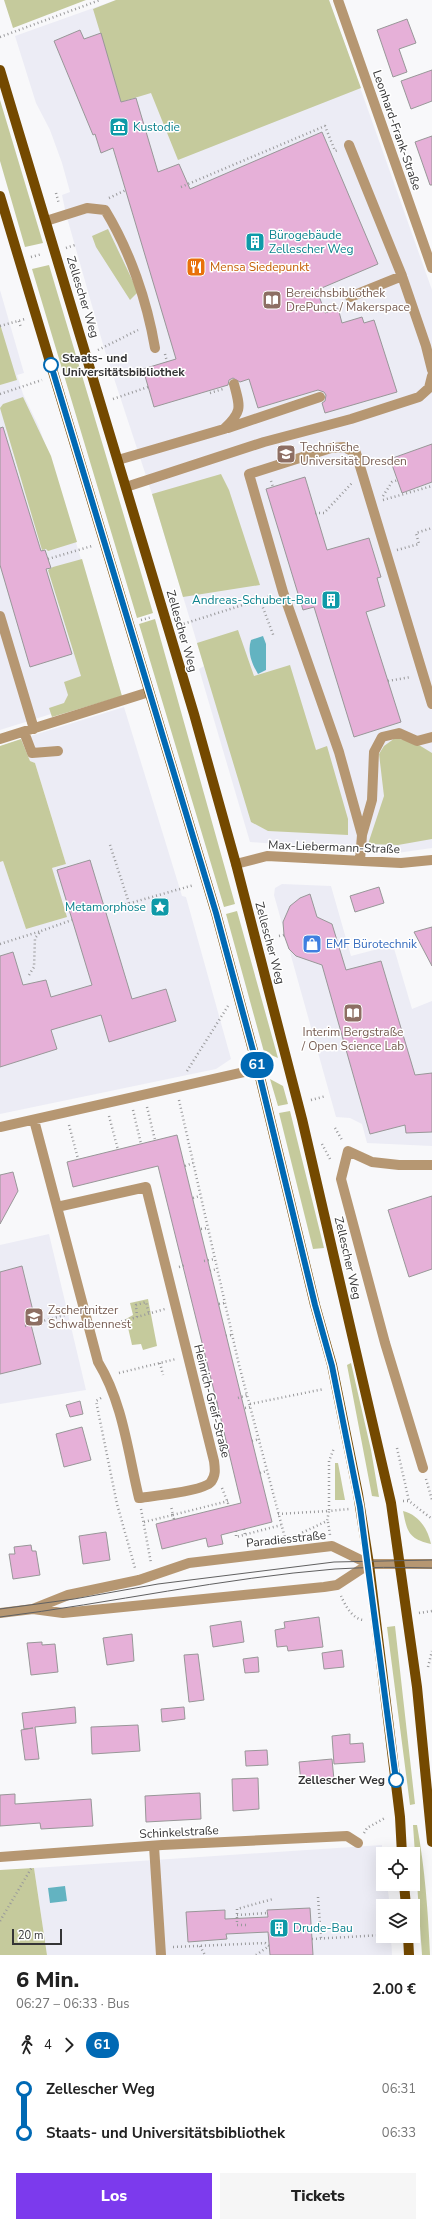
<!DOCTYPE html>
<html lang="de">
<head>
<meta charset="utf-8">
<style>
	:root { --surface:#fff; --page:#f6f6f6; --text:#222; --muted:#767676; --accent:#7c3aed }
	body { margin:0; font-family:"Nunito Sans",sans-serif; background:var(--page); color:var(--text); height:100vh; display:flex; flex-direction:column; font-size:15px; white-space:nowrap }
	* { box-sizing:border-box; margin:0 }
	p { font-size:13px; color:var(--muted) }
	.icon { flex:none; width:22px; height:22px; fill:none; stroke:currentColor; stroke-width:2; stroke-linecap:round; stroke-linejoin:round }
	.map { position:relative; height:1955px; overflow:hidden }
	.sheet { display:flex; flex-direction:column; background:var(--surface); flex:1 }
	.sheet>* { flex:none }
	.badge { padding:0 8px; border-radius:13px; font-size:14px; line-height:26px }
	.fabs { position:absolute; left:376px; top:1847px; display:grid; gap:8px }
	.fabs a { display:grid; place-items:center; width:44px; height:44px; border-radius:0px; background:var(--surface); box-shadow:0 4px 16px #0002; font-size:20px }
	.scale { position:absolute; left:12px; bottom:10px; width:50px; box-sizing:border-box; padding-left:4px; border:2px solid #353536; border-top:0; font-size:11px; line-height:14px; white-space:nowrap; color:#353536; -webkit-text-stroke:3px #fff; paint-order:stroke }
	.map>.badge { position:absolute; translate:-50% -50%; box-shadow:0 0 0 2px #fff }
	.legs { display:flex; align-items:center; gap:6px; height:44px; padding:0 16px; font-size:13px }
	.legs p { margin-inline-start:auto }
	.head { display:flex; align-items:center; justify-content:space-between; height:68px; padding:0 16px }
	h1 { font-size:22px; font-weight:800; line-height:30px }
	.action { display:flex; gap:8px; margin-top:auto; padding:8px 16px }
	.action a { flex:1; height:46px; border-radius:0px; background:var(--accent); color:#fff; font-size:16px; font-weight:800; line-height:46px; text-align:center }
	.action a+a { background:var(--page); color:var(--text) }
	ul { padding:0 16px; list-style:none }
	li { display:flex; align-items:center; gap:14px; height:44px; font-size:15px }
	li i { display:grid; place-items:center; width:6px; height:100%; margin:0 5px; background:currentColor }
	li i::after { content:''; width:10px; height:10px; margin:-5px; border:3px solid; border-radius:50%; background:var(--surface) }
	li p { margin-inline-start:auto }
	li:first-child i { background:linear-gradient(#0000 50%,currentColor 0) }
	li:last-child i { background:linear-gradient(currentColor 50%,#0000 0) }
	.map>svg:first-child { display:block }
</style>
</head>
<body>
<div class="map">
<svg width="432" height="1955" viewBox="0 0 432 1955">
	<rect width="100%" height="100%" fill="#f8f8fa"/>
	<path fill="#ececf5" d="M116 0H329L432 290V848L397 853 250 842 199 669 204 666 152 494 104 348 66 214 62 195 70 192 62 163 50 130 36 103 15 36Z
		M0 290 24 373 17 375 23 394 39 427 52 463 121 692 0 730Z
		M124 707 182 896 186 897 231 1059 216 1069 0 1114V862L3 861 26 929 52 868 66 864 35 763 30 761 21 739Z
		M282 884 331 886 351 956 393 945 412 1009 432 1001V1146L367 1143 362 1124 350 1118 336 1117 274 895 275 888Z
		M49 1234 86 1390 0 1404V1245Z
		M382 1845 383 1884H387L390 1906H383V1936H391L392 1955H47L34 1868Z"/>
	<path fill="#c5ca9c" d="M4 0H86L13 28Z
		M116 0H329L361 88 178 160 151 93 121 102 93 9Z
		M0 100 43 243 25 247 0 161Z
		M108 229 138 292 130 300 96 247 92 236Z
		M49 265 153 613 137 618 32 269Z
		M0 324 17 380 0 385Z
		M23 397 51 456 77 542 48 551 46 549 42 550 0 408 3 404Z
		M221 474 229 490 260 585 183 597 152 494Z
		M82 559 122 696 52 717 49 708 64 703 68 695 64 682 81 676 48 570 53 567Z
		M155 619 235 904 224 907 139 624Z
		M238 630 254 676 290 665 316 750 327 746 348 819V835L268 831 251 822 197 643Z
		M395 738 414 742 432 753V839L398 845 368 844 384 796 379 754 384 746Z
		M21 739 30 761 35 763 66 864 52 868 67 917 26 929 3 861 0 862V746Z
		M237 911 278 1058 264 1052 226 914Z
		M270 1079 283 1086 288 1104 278 1106Z
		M290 1111 324 1248 313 1249 279 1113Z
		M148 1299 157 1346 143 1350 141 1344 132 1345 126 1319 133 1315 130 1303Z
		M351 1363 371 1450 379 1497 372 1496 347 1365Z
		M335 1463H338L345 1500H335Z
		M403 1511C419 1515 428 1529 431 1544 409 1539 407 1532 403 1511Z
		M395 1626 415 1804 410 1805 387 1627Z
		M413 1825H417C425 1869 428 1911 430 1955H422Z
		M34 1868 47 1955H0V1870Z"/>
	<path fill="#63b3c1" d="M263 636 266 644V670L258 674C252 664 247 652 251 640Z
		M65 1886 67 1901 50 1903 48 1888Z"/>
	<path fill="#e6b0d8" stroke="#989798" d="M407 19 416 43 399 49 407 72 393 77 377 30Z
		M80 30 84 39 101 33 121 102 136 98 158 172 179 164 190 189 322 132 378 264 317 290 325 313 338 308 342 323 362 317 364 323 374 320 397 392 325 413 322 403 325 401 326 395 324 392 318 390 258 408 249 379 240 382 233 378 229 380 228 385 154 407 143 369 176 359 113 148 101 153 95 134 93 135 54 41Z
		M432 70V101L411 109 401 81Z
		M432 136V185H430L415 142Z
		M3 427 41 551 45 550 51 568 46 569 72 654 30 667 0 565V428Z
		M432 444V482L402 493 390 459Z
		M305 477 327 550 369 538 381 577 377 578 385 606 366 612 401 722 354 737 314 607 303 610 266 489Z
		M90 860 132 999 166 989 176 1021 109 1042 101 1015 51 1030 57 1049 0 1067V956L13 952 23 985 46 980 51 997 92 985 57 870Z
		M379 887 384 903 355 912 350 896Z
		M310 894 317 917 332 924 346 970 381 961 415 1075 432 1073V1132L406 1133 405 1125 370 1134 322 965 296 956 289 949 284 935 283 922 290 906 300 898Z
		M432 927V966L414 932Z
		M177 1135 272 1522 221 1535 223 1544 208 1547 206 1538 162 1549 156 1524 241 1503 218 1407 158 1166 73 1187 67 1162Z
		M13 1172 18 1191 0 1224V1175Z
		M432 1196V1269L409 1277 388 1210Z
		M22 1266 33 1311 28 1313 41 1364 0 1374V1272Z
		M80 1401 83 1414 70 1417 66 1405Z
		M82 1427 91 1460 64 1467 56 1434Z
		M106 1532 110 1560 83 1564 79 1536Z
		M31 1545 32 1551H36L40 1575 13 1579 9 1554H15L14 1547Z
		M319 1617 323 1647 288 1651 287 1646 277 1647 275 1630 285 1628 284 1622Z
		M241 1621 244 1642 213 1647 210 1626Z
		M132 1634 134 1661 107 1665 103 1638Z
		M42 1642V1645L55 1644 58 1672 31 1675 27 1643Z
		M342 1650 344 1667 324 1669 322 1653Z
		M198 1654 204 1700 189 1702 184 1655Z
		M258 1657 259 1672 245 1673 243 1659Z
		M75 1707 76 1723 35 1727 39 1759 25 1760 21 1730 33 1728 24 1729 22 1713Z
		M184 1707 185 1719 162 1722 161 1709Z
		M138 1725 140 1751 92 1754 91 1727Z
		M350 1734V1744L363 1743 365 1762 334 1764 332 1736Z
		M267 1750 268 1765 246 1766 245 1751Z
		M332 1759 334 1780 301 1783 299 1762Z
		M258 1778 259 1809 233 1811 232 1779Z
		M200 1793 201 1819 146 1822 145 1796Z
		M15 1794V1804L91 1799 93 1826 41 1829 40 1823 0 1826V1795Z
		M310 1908 313 1955H270L268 1932 226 1934 227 1939 188 1942 186 1912 225 1910V1919L268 1917 267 1910Z"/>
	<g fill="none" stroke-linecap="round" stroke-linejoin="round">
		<path stroke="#99999b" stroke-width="2.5" stroke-dasharray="1 3" stroke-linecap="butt" d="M0 37 100 0
			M181 187 325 126 335 151 338 150
			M56 193 59 204
			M109 198 126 190
			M66 248 75 245
			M31 257 42 254
			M19 321 21 328
			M0 326 25 319
			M98 350 138 330
			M165 354 167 362
			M210 393 223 389
			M0 394 42 380
			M113 399 148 387
			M271 481 273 487
			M383 496 392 482 398 480
			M383 500 432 486
			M315 513H324L352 483
			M397 550 419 544 416 533 432 528
			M48 559 92 546
			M260 600 274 637
			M141 620 152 617
			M180 625 271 596
			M388 681 411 677
			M110 845 129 903
			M106 910 194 885
			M279 936 284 935
			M0 944 41 931
			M29 975 34 967 35 938 41 931 72 920
			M187 1071 228 1006
			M179 1100 239 1365 285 1538
			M311 1100 326 1096
			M147 1107 155 1140
			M133 1110 141 1144
			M109 1116 118 1150
			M69 1125 78 1159
			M335 1128 342 1140
			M322 1144 331 1161
			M185 1166 193 1163
			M193 1198 200 1196
			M201 1229 208 1228
			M204 1261 215 1259
			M179 1267 186 1265
			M210 1271 217 1269
			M219 1304 225 1303
			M137 1317 136 1305 146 1302 149 1314
			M25 1326 72 1313
			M102 1327 165 1309
			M226 1336 232 1335
			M160 1363 163 1375
			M119 1373 176 1359
			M101 1398 96 1401 117 1504 135 1568
			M238 1398 247 1395
			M213 1404 220 1402
			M250 1404 324 1389
			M245 1408 251 1407
			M252 1441 260 1439
			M397 1448 409 1501
			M260 1473 267 1471
			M426 1479 432 1500
			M222 1488 229 1506
			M403 1501H409L432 1519
			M141 1509 151 1563
			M278 1514 329 1511V1461L334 1448
			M174 1519 173 1515 228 1501
			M144 1522 173 1515 171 1506
			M328 1522 330 1535
			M244 1529 245 1535
			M236 1531V1537L281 1525
			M295 1536 327 1521 329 1511 349 1509
			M341 1596C345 1605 353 1620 364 1620
			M419 1613 432 1611
			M428 1667 432 1651
			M364 1833 367 1828 385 1818
			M318 1897 321 1938
			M237 1915 267 1913
			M0 1921 32 1867
			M246 1925H237V1909L273 1899
			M312 1939 383 1935
			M200 1946 205 1955
			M173 1947 265 1943 269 1946 256 1955"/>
		<path stroke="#b69772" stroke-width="10" d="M338 0 432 268
			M349 145 402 276
			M46 221 87 208 105 210C130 251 147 301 155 348
			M350 297 402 276 426 346 432 370
			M228 428 320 397
			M118 460 224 429C243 411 240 407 234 384
			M126 487 264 442 351 419 419 397 429 388 432 376
			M0 616 34 729
			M24 732 32 753 58 751
			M0 739 149 692
			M362 835 339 752 283 592 249 474 331 448 344 447 356 453 432 704
			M360 860 362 835 372 800 374 752 382 737 399 733 417 741 432 737
			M236 864 267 856 401 863 432 860
			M34 1120 98 1362C123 1403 128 1453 139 1498 153 1496 204 1491 211 1482 216 1475 215 1469 214 1461L146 1187 57 1207
			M0 1127 258 1069
			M423 1468 385 1343 341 1179 348 1151 372 1162 399 1165H432
			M33 1609 68 1595 139 1580 189 1563 332 1546 369 1564H432
			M0 1613 33 1609 63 1613 324 1587 337 1585 369 1564
			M154 1846 161 1955
			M0 1857 162 1845 347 1836 358 1843"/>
		<path stroke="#744900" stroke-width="10" d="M0 70 194 714 236 864 302 1119 391 1503 417 1687 432 1842
			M0 196 216 913 258 1069 315 1305 332 1365 358 1494 369 1564 400 1817 402 1854
			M404 1884 406 1906
			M408 1936 409 1955"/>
		<path stroke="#606061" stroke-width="1" d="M0 1609 74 1599 158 1584 334 1562 432 1560
			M0 1617C112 1603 223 1578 335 1569 367 1567 400 1567 432 1568"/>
	</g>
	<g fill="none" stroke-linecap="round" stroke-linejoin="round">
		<defs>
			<path id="line-1" d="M51 365 216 913 258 1069 315 1305 332 1366 360 1507 396 1780"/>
		</defs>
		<use href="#line-1" stroke="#fff" stroke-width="9"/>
		<use href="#line-1" stroke="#0069b4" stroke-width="6"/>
	</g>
	<defs>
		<symbol id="museum-square" viewBox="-11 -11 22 22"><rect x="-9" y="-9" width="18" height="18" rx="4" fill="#0f9aa8" stroke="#fff"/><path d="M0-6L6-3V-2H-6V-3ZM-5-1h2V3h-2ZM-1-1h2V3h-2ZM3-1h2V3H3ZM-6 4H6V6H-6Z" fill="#fff"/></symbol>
		<symbol id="building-square" viewBox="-11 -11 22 22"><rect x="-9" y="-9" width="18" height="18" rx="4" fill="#0f9aa8" stroke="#fff"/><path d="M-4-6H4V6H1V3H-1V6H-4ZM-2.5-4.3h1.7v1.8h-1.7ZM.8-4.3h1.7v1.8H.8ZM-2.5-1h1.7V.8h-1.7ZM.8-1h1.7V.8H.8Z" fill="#fff"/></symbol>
		<symbol id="restaurant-square" viewBox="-11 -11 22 22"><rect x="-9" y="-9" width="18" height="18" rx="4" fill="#e8710a" stroke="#fff"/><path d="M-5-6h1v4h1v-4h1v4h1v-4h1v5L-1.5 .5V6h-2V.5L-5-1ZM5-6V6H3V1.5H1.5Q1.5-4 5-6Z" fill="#fff"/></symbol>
		<symbol id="library-square" viewBox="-11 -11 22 22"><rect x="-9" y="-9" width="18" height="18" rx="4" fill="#8d6e63" stroke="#fff"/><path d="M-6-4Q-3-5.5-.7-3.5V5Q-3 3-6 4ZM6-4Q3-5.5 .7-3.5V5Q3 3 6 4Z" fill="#fff"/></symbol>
		<symbol id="university-square" viewBox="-11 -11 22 22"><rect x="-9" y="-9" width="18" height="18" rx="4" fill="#8d6e63" stroke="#fff"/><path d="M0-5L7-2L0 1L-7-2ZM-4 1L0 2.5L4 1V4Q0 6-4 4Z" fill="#fff"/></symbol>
		<symbol id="sight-square" viewBox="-11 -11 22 22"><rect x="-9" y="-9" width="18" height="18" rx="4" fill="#0f9aa8" stroke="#fff"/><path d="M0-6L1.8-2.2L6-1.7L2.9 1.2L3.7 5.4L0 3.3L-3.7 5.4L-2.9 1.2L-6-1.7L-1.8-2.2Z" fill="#fff"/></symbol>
		<symbol id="shop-square" viewBox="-11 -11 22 22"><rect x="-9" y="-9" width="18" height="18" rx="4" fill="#3f7fe0" stroke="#fff"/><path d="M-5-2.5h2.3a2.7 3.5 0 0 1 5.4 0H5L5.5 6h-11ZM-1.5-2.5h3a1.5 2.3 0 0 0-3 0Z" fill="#fff"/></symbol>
		<symbol id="school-square" viewBox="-11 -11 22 22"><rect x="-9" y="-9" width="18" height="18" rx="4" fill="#8d6e63" stroke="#fff"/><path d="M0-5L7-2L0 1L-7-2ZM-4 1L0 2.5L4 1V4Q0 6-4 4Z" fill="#fff"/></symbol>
	</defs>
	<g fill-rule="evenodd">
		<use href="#museum-square" x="108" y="116" width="22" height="22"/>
		<use href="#building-square" x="244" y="231" width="22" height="22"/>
		<use href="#restaurant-square" x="185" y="256" width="22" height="22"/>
		<use href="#library-square" x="261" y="289" width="22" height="22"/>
		<use href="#university-square" x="275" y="443" width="22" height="22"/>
		<use href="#building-square" x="320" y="589" width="22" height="22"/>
		<use href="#sight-square" x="149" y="896" width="22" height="22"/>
		<use href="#shop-square" x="301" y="933" width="22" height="22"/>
		<use href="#library-square" x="342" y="1002" width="22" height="22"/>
		<use href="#school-square" x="23" y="1306" width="22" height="22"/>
		<use href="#building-square" x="268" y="1917" width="22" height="22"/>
	</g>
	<g fill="#fff" stroke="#0069b4" stroke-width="2">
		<circle cx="51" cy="365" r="7"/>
		<circle cx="396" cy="1780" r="7"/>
	</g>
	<g text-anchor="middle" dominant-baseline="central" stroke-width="3" stroke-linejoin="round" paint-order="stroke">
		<g font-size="12" fill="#0d838f" stroke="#fff" text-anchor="start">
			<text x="133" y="127">Kustodie</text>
			<text x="269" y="235">Bürogebäude<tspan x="269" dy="14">Zellescher Weg</tspan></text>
			<text x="317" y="600" text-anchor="end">Andreas-Schubert-Bau</text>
			<text x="146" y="907" text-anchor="end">Metamorphose</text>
			<text x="293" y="1928">Drude-Bau</text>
		</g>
		<g font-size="12" fill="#353536" stroke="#fff">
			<text transform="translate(397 130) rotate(71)">Leonhard-Frank-Straße</text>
			<text transform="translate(83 297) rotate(73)">Zellescher Weg</text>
			<text transform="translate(182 631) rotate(74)">Zellescher Weg</text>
			<text transform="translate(334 847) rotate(2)">Max-Liebermann-Straße</text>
			<text transform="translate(270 943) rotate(75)">Zellescher Weg</text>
			<text transform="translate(348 1258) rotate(77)">Zellescher Weg</text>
			<text transform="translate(212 1401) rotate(76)">Heinrich-Greif-Straße</text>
			<text transform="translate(286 1539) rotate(-6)">Paradiesstraße</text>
			<text transform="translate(179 1832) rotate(-3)">Schinkelstraße</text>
		</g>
		<g font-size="12" fill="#c56008" stroke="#fff" text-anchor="start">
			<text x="210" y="267">Mensa Siedepunkt</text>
		</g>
		<g font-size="12" fill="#785e54" stroke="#fff" text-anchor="start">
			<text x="286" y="293">Bereichsbibliothek<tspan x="286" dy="14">DrePunct / Makerspace</tspan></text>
			<text x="300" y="447">Technische<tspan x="300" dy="14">Universität Dresden</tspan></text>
			<text x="353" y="1032" text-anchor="middle">Interim Bergstraße<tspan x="353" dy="14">/ Open Science Lab</tspan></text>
			<text x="48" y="1310">Zschertnitzer<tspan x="48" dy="14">Schwalbennest</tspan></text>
		</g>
		<g font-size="12" font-weight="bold" fill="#353536" stroke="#fff" text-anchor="start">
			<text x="62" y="358">Staats- und<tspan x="62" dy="14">Universitätsbibliothek</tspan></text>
			<text x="385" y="1780" text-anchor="end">Zellescher Weg</text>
		</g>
		<g font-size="12" fill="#366cbe" stroke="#fff" text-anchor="start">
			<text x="326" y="944">EMF Bürotechnik</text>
		</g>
	</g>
</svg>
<div class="fabs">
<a><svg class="icon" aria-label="locate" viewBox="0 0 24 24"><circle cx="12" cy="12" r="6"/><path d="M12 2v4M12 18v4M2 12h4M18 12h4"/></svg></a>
<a><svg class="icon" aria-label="layers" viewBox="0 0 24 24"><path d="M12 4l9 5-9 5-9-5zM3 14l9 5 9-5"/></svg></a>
</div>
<div class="scale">20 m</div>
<b class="badge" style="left:257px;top:1065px;background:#0069b4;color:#fff">61</b>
</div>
<section class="sheet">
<div class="head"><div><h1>6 Min.</h1><p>06:27 – 06:33 · Bus</p></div><b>2.00 €</b></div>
<div class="legs"><svg class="icon" aria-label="walk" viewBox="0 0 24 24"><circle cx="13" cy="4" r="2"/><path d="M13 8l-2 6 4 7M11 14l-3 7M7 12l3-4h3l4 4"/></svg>4<svg class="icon" aria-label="forward" viewBox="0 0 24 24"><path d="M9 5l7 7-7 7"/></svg><b class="badge" style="background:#0069b4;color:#fff">61</b></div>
<ul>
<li><i style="color:#0069b4"></i><b>Zellescher Weg</b><p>06:31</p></li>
<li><i style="color:#0069b4"></i><b>Staats- und Universitätsbibliothek</b><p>06:33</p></li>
</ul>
<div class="action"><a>Los</a><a>Tickets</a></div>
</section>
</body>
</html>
